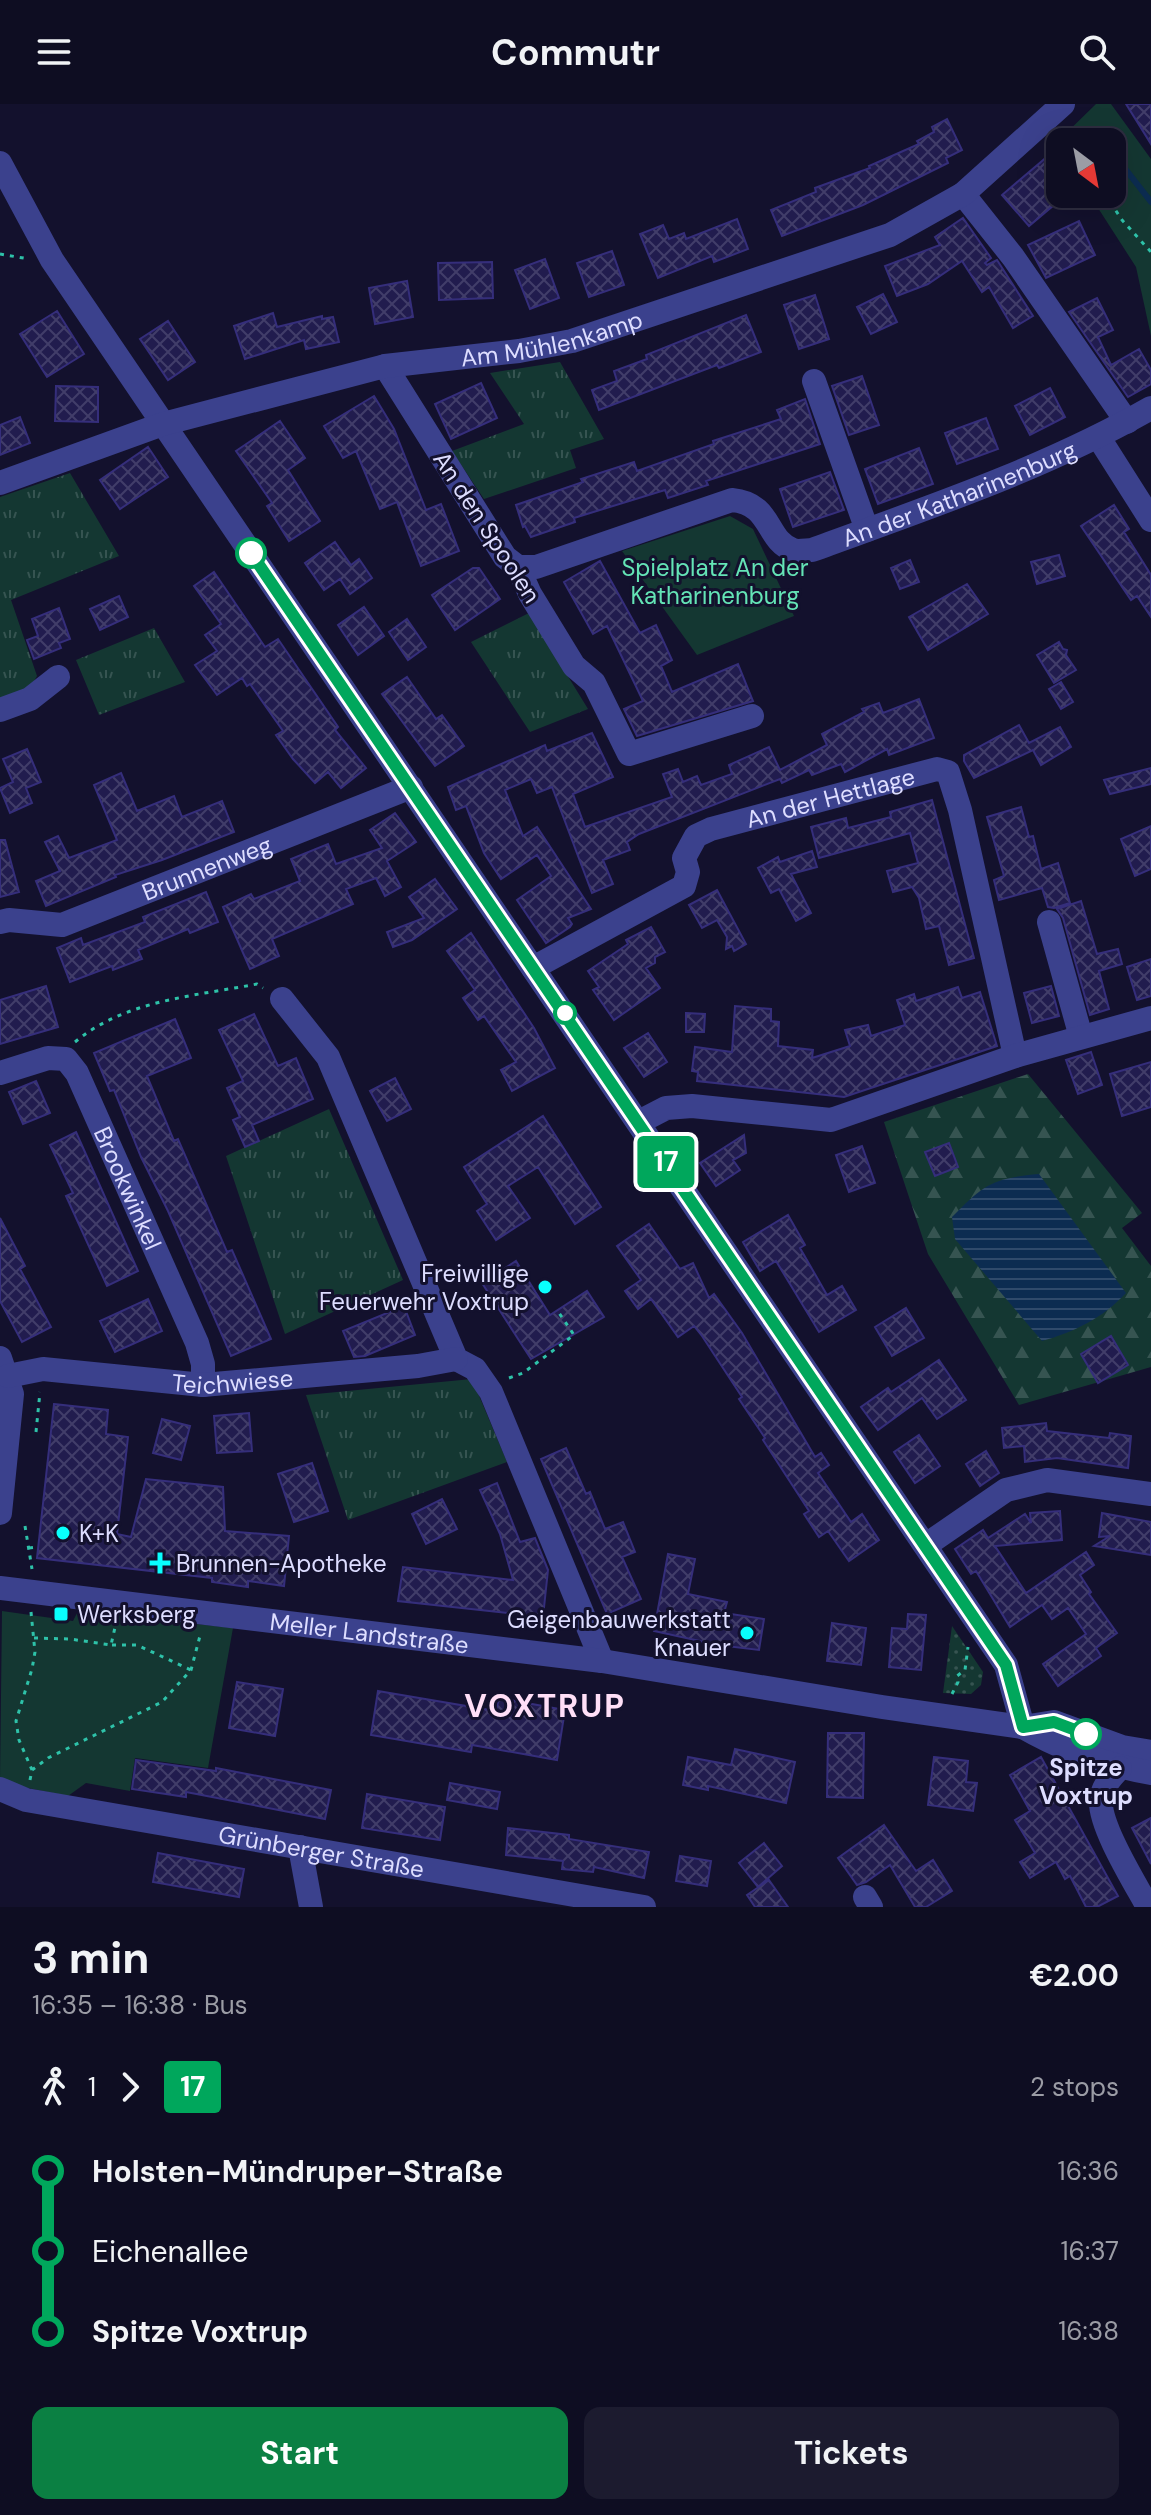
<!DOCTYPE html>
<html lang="en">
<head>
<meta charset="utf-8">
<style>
	:root { --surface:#0e0d22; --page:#1c1b2f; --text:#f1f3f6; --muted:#9b9ca5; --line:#2e2d40; --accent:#0b8043 }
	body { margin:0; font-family:"DM Sans",sans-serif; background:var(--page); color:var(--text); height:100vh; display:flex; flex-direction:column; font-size:30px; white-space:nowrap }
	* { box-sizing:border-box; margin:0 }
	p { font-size:26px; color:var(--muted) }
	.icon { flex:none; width:44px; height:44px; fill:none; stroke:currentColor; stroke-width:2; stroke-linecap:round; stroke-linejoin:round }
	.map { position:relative; height:1803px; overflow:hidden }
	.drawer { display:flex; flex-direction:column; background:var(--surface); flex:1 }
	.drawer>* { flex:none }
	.badge { padding:0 16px; border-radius:6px; font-size:28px; line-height:52px }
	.needle { width:52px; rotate:148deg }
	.fabs { position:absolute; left:1046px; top:24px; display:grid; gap:16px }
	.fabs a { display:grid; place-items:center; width:80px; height:80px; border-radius:16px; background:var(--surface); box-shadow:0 8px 32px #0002,0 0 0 2px var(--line); font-size:40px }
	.map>.badge { position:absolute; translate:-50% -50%; box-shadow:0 0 0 4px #fff }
	.legs { display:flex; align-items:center; gap:12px; height:88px; padding:0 32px; font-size:26px }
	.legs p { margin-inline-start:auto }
	.headline { display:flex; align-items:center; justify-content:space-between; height:136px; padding:0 32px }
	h1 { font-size:44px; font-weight:700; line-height:60px }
	.primary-button { display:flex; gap:16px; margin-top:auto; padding:16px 32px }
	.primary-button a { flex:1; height:92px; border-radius:16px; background:var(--accent); color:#fff; font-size:32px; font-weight:700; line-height:92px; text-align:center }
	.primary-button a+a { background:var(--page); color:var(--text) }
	ul { padding:0 32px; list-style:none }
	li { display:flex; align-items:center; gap:28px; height:80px; font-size:30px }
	li i { display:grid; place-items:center; width:12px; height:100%; margin:0 10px; background:currentColor }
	li i::after { content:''; width:20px; height:20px; margin:-10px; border:6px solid; border-radius:50%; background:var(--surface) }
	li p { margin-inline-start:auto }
	li:first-child i { background:linear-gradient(#0000 50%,currentColor 0) }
	li:last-child i { background:linear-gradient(currentColor 50%,#0000 0) }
	header { display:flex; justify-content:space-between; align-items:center; height:104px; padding:0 32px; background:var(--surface); font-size:36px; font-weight:700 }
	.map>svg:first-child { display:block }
</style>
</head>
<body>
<header><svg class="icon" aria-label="menu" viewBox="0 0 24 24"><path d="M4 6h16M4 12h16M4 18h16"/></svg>Commutr<svg class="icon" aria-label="search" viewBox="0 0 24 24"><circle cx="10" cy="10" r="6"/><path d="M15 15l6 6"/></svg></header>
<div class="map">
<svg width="1151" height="1803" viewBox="0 0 1151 1803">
	<defs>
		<pattern id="grass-tufts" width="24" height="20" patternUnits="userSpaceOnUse" patternTransform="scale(2)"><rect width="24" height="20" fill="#143732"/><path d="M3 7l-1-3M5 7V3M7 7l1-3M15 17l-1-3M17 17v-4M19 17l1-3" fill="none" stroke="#365451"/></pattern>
		<pattern id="forest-firs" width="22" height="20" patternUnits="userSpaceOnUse" patternTransform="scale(2)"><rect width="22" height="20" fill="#143732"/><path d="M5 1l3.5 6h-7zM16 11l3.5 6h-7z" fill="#365451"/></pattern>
		<pattern id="garden-dots" width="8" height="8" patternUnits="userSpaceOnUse" patternTransform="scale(2)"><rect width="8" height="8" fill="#143732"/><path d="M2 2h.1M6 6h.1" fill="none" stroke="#365451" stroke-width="1.8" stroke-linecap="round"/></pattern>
		<pattern id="water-rules" width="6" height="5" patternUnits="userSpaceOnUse" patternTransform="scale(2)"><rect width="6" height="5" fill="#0c2c51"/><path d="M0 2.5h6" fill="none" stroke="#2f4a6b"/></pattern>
		<pattern id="building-cross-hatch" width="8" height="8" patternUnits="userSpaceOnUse" patternTransform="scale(2)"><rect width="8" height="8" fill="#211c4e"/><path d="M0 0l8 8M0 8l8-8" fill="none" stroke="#413d69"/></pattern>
	</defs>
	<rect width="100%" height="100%" fill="#13112d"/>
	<path fill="url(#grass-tufts)" d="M560 258 604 335 570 346 576 364 484 395 452 347 524 320 490 269Z
		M70 369 119 452 11 496 37 572 28 587 0 599V393Z
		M529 509 588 605 530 628 471 538Z
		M154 524 185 578 99 611 76 556Z
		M329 1005 403 1176 285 1230 226 1052Z
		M472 1275 507 1358 348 1416 306 1291Z"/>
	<path fill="url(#forest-firs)" d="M1028 970 1142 1109 1122 1124 1151 1162V1263L1019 1301 928 1150 884 1018Z"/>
	<path fill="#143732" d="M1096 0H1111L1151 55V232L1136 163 1089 90H1112V38H1060V44L1056 39Z
		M730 412 753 425 794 512 697 551 622 447Z
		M2 1507 73 1517 78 1507 233 1524 208 1664 135 1654 130 1687 86 1679 68 1692 18 1682 0 1674Z"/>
	<path fill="url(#garden-dots)" d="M952 1522 983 1568 981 1581 971 1590 943 1589Z"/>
	<path fill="url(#water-rules)" d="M1039 1070 1126 1189C1103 1214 1074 1228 1042 1237L955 1135 952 1113C984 1080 993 1074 1039 1070Z"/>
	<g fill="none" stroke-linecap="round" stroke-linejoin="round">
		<path stroke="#0c2c51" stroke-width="6" d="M1094 26 1104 38
			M1112 48 1151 98"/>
	</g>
	<path fill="url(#building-cross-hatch)" stroke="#352e7b" stroke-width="2" d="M1126 0H1151V40Z
		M947 15 962 46 946 54 948 59 863 101 782 132 771 106 816 88 815 84 870 64 869 62 919 40 917 37 934 28 932 23Z
		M1048 52 1060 67V96L1029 122 1002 91Z
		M963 114 991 154 985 159 987 161 997 156 1033 212 1013 224 989 183 982 188 962 157 928 180 897 192 885 162 940 141 935 133Z
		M737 115 748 145 714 158 712 152 658 174 640 130 663 121 669 135 684 129 686 135Z
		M1079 117 1095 151 1046 174 1028 141Z
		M612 147 624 181 589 193 577 159Z
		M545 155 559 194 530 205 515 166Z
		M492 158 493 194 439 196 438 159Z
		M407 177 413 213 375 220 369 184Z
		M883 190 897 218 871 230 857 203Z
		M815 191 829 235 799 245 784 201Z
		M1097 194 1113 226 1098 233 1111 261 1139 245 1151 266V280L1128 293 1069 208Z
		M57 207 84 250 47 273 20 230Z
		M273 209 277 223 322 212V215L333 213 339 238 306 245 304 236 245 255 234 222Z
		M746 211 761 248 719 264 717 261 599 306 592 286 617 277 614 267 647 255 646 251Z
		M168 217 195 258 168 276 140 235Z
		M862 272 879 321 849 331 832 282Z
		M481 279 497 314 451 335 435 300Z
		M56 282 98 283V318L55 317Z
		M1050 284 1065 313 1030 331 1015 302Z
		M374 292 394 325 426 406 441 400 459 447 421 462 397 398 380 405 356 347 343 354 324 322Z
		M805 295 820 340 706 377 708 381 668 394 665 386 574 414 575 418 531 433 525 422 523 423 516 401 583 378 581 375 634 358 637 367 714 340 713 337 781 315 777 306Z
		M20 313 30 339 0 351V321Z
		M986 314 998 345 957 360 945 329Z
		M280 317 305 354 288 366 320 417 289 437 267 402 272 399 236 347Z
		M148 343 168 373 120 405 100 376Z
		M919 344 933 380 878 400 865 365Z
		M830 368 844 406 793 423 780 385Z
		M1114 401 1129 425 1124 428 1151 471V513L1137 492 1131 496 1081 422Z
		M335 438 351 461 359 455 372 474 350 490 340 475 324 486 305 459Z
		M1059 451 1065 472 1037 480 1031 458Z
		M910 456 919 478 900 485 891 464Z
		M600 457 640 529 656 521 672 556 661 562 672 588 738 560 753 597 637 632 624 605 643 597 607 522 593 530 564 478Z
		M473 464H479L500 495 455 526 432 491Z
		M214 468 265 543 278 535 338 623 335 626 366 664 341 684 328 668 315 679 293 655 276 631 283 627 250 580 247 582 242 574 217 591 195 561 217 547 205 531 221 520 194 482Z
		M967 480 988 510 928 546 909 513Z
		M119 492 128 513 100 526 90 505Z
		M364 503 384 532 358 551 338 521Z
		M59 504 70 535 59 539 61 544 34 555 27 536 38 532 32 515Z
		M407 515 426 543 408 556 389 528Z
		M1059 538 1063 545 1067 546 1066 551 1076 566 1054 579 1037 551Z
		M407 573 436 615 442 611 464 642 435 662 382 590Z
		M1061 578 1073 598 1061 605 1049 585Z
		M919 595 934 634 889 651 887 645 845 668 841 660 812 671 809 666 782 679 780 675 639 730 627 738 630 746 603 756 613 780 592 789 552 683 537 689 531 675 505 686 523 732 537 723 591 805 568 814 572 820 570 823 546 839 517 796 551 772 537 751 501 775 484 749 466 702 456 706 448 683 545 641 547 647 592 629 613 673 573 690 585 723 672 693 663 670 678 665 683 678 697 672 701 681 732 670 729 661 769 643 780 666 827 641 822 630 864 608 862 605 879 599 883 609Z
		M1019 621 1029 639 1060 623 1071 643 1041 661 1033 646 974 674 964 657V651Z
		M27 645 41 678 26 684 32 699 10 709 0 684 13 678 3 655Z
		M1151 664V680L1110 690 1104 676Z
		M121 669 137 707 174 692 182 713 222 697 234 728 162 756 115 771 116 773 46 802 36 777 60 767 45 738 58 732 69 754 117 736 94 681Z
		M932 696 974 854 949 861 939 822 926 825 919 794 912 783 893 788 887 767 918 759 910 729 819 754 811 723 846 714 848 724 891 713 890 708Z
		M1021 703 1029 733 1033 732 1041 765 1058 759 1070 799 1054 804 1048 803 1042 784 999 796 994 776 1004 772 987 713Z
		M395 709 416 738 387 757 401 783 385 792 376 774 346 785 353 800 272 835 279 852 250 865 223 803 251 790 254 795 300 777 291 755 328 740 336 760 382 744 370 726Z
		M1151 722V765L1135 772 1121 735Z
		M0 736H5L19 788 0 793Z
		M812 747 817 763 791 770 811 809 796 817 779 785 771 789 758 764 778 753 780 758Z
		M435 775 457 805 412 836 393 843 387 828 424 814 409 793Z
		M717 786 746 840 734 847 732 842 726 845 727 833 717 816 702 824 689 801Z
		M206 788 218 818 190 829 188 825 138 846 142 855 113 866 112 862 70 878 57 844 81 834 83 841 145 818 143 813Z
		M1081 797 1097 850 1118 845 1122 860 1099 867 1109 905 1090 911 1063 814 1057 805Z
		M651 823 665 848 655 853V859L646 864 660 884 614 916 593 886 599 883 588 867 628 840 626 836Z
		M471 829 534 924 555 964 512 987 501 966 516 958 484 912 478 916 463 894 475 886 447 847Z
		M1151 855V892L1137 896 1127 863Z
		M46 882 58 923 0 940V896Z
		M1051 882 1059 912 1032 919 1024 889Z
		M958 883 962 894 980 888 997 942 844 993 697 977 698 968 692 967 695 943 732 948 735 902 771 905V917L779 918 778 942 813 946 812 954 850 942 845 926 868 921 871 932 905 921 897 896 914 890 916 897Z
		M686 909 705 910 704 928H686Z
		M254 910 278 962 296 954 313 995 252 1021 259 1037 245 1043 233 1016 240 1013 227 984 243 977 219 926Z
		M175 915 191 954 147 972 174 1037 178 1035 227 1148 232 1146 271 1235 231 1252 168 1107 141 1053 114 986 110 987 94 949Z
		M648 929 667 958 644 973 624 944Z
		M1091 948 1102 981 1078 990 1066 956Z
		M1151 958V1003L1122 1012 1110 970Z
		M395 974 411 1005 387 1017 370 987Z
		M36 977 50 1009 23 1020 9 988Z
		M543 1012 601 1103 575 1120 538 1063 508 1082 530 1114 496 1136 477 1107 487 1100 464 1063Z
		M76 1028 138 1167 107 1182 66 1092 73 1089 50 1041Z
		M744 1031 746 1049 733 1056 740 1066 716 1082 700 1059Z
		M949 1039 958 1063 935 1072 925 1048Z
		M862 1042 875 1079 849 1088 836 1051Z
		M788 1111 805 1141 800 1144 827 1191 842 1182 856 1206 819 1228 776 1157 760 1167 743 1138Z
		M0 1114 25 1162 20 1165 51 1223 22 1238 0 1197Z
		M649 1120 680 1165 693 1159 709 1194 714 1190 742 1229 815 1353 821 1349 829 1361 818 1369 851 1418 862 1410 879 1436 849 1457 828 1427 819 1433 804 1410 809 1407 763 1336 765 1334 739 1295 742 1293 702 1232 694 1222 678 1233 651 1195 638 1205 625 1187 641 1176 617 1142Z
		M516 1157 550 1211 587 1187 604 1213 531 1255 482 1179Z
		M148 1195 162 1227 115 1248 100 1217Z
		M404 1202 415 1231 365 1252 354 1253 343 1227Z
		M906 1204 924 1234 892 1252 875 1223Z
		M1111 1232 1128 1261 1098 1279 1081 1250Z
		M939 1256 966 1296 937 1315 922 1294 878 1326 861 1303 888 1284 891 1288Z
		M54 1300 108 1306 106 1330 128 1333 117 1430 131 1433 146 1375 223 1383 225 1427 289 1432 284 1482 248 1477V1483L212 1478V1474L37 1454Z
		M249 1309 252 1347 217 1349 214 1312Z
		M162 1315 190 1322 181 1356 153 1349Z
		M1046 1319 1047 1327 1109 1334 1110 1329 1131 1332 1128 1364 1057 1354 1025 1358 1024 1342 1004 1344 1002 1324Z
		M919 1331 940 1362 915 1379 894 1348Z
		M566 1344 586 1390 590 1388 605 1425 623 1418 635 1448 622 1453 641 1495 607 1510 541 1355Z
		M986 1347 999 1369 980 1382 966 1360Z
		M312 1359 328 1407 294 1418 278 1370Z
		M497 1379 520 1438 535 1434 548 1466 543 1513 398 1497 403 1463 513 1476 500 1430 480 1386Z
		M442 1395 457 1425 426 1440 412 1410Z
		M1060 1407 1062 1436 995 1442 1026 1489 1086 1448 1094 1461 1080 1471 1091 1488 1089 1490 1117 1529 1096 1544 1101 1552 1058 1582 1043 1560 1086 1530 1068 1504 1052 1515 1042 1501 1010 1523 976 1467 971 1470 955 1445 983 1426 988 1434 1025 1410 1031 1419 1030 1409Z
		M1102 1409 1151 1418V1451L1094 1442 1110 1432 1099 1433Z
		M668 1450 695 1455 688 1490 727 1498 724 1509 764 1515 759 1546 718 1541 654 1527Z
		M908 1510 926 1511 921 1566 889 1563 892 1524 907 1525Z
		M832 1519 866 1524 861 1561 827 1557Z
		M237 1578 283 1585 275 1632 229 1624Z
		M378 1587 496 1607 499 1594 565 1606 557 1656 472 1641 471 1648 371 1631Z
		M828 1629H864L863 1694 827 1693Z
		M735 1645 795 1658 786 1699 708 1682V1686L683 1681 688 1653 731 1661Z
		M934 1653 968 1657 966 1678 977 1679 973 1707 928 1701Z
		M1041 1653 1118 1792 1097 1803H1086L1070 1772 1065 1775 1056 1758 1030 1774 1020 1758 1035 1749 1015 1716 1030 1707 1010 1671Z
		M136 1656 216 1667V1664L331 1686 325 1715 186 1688V1693L132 1685Z
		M450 1679 500 1688 497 1705 447 1696Z
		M367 1690 445 1703 440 1736 362 1724Z
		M1151 1714V1760L1132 1724Z
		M884 1721 916 1767 933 1756 952 1787 926 1803H915L890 1761 866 1778 857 1781 838 1754Z
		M508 1724 569 1731V1735L649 1748 644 1774 594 1763 593 1768 562 1765 563 1757 506 1751Z
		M764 1739 782 1762 758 1783 739 1759Z
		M158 1749 244 1765 239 1793 153 1778Z
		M680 1752 711 1757 707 1782 676 1777Z
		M769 1776 788 1803H755L747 1791Z"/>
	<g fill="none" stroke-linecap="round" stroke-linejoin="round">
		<path stroke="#2ec2a9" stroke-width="3" stroke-dasharray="4 6" stroke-linecap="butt" d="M1060 28 1068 38
			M1105 90 1122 116 1151 148
			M0 150 29 155
			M75 938C125 896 195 892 257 880L263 884
			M509 1274 523 1269 574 1231 557 1206
			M36 1328 40 1288
			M25 1422 32 1465
			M29 1444 38 1443
			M31 1508 35 1548 32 1565 16 1617 19 1636 32 1666
			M34 1534 70 1535 111 1541 116 1519
			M112 1541H137L191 1566
			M952 1590 958 1578 957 1572 965 1566 968 1543
			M30 1676 32 1666 48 1654 162 1598 191 1566 201 1528"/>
		<g stroke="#3b418d" stroke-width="24">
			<path d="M0 59 52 156 1006 1561 1023 1623"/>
			<path d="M963 90 1013 153 1127 318"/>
			<path d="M385 262 505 453 518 463 530 490 574 562 594 579 629 650 752 612"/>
			<path d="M814 277 867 426"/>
			<path d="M1099 334 1151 416"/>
			<path id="s1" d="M0 379 163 320 385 262 519 247 572 237 890 131 963 90 1063 0"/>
			<path id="s2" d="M518 463H536L732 396C773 400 765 436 793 446 798 448 807 446 812 446 927 404 1044 365 1151 304"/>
			<path d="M0 606 30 595 58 573"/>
			<path id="s3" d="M0 818 9 816 62 821 411 683"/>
			<path d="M1049 818 1081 933"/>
			<path id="s4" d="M533 864 684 782 688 768 684 754 696 732 711 725 937 665 948 668 960 706 1015 952"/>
			<path d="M282 895 328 953 456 1255 475 1265 491 1288 602 1557"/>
			<path id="s5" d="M0 969 48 954 66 955 77 969 197 1239 203 1260V1281"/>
			<path d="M639 1018 666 1004 692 1002 831 1016 1015 952 1151 914"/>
			<path d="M0 1254 12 1290 0 1409"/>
			<path id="s6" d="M8 1272 43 1265 203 1281 418 1262 456 1255"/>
			<path d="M926 1441 1006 1386 1047 1376 1151 1390"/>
			<path id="s7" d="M0 1484 602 1557 882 1603 1023 1623 1054 1618 1122 1643 1151 1648"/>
			<path d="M1023 1623C1063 1646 1106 1661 1151 1669"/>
			<path d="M1120 1664C1111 1673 1103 1682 1101 1695 1098 1720 1135 1779 1148 1803"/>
			<path id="s8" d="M0 1685 26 1696 644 1803"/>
			<path d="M300 1743 311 1803"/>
			<path d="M865 1793 871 1803"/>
		</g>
	</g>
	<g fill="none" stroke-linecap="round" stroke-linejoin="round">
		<defs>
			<path id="line-1" d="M251 449 1006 1561 1023 1623 1054 1618 1086 1630"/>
		</defs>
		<use href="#line-1" stroke="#fff" stroke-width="18"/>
		<use href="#line-1" stroke="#00a75c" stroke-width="12"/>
	</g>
	<g fill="#fff" stroke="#00a75c" stroke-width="4">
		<circle cx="251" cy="449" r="14"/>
		<circle cx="565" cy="909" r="10"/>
		<circle cx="1086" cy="1630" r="14"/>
	</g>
	<g fill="#09fffd" stroke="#13112d" stroke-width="3">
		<circle cx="545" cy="1183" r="8"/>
		<circle cx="63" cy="1429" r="8"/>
		<path d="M156 1447h8v8h8v8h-8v8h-8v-8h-8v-8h8z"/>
		<rect x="53" y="1502" width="16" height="16" rx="4"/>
		<circle cx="747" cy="1529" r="8"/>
	</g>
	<g text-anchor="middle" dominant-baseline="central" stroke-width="6" stroke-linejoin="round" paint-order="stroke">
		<g font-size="24" fill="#ddf" stroke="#13112d">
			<text stroke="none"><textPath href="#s1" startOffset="572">Am Mühlenkamp</textPath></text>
			<text stroke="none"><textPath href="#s2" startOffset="484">An der Katharinenburg</textPath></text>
			<text transform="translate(487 423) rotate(57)">An den Spoolen</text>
			<text stroke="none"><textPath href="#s4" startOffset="366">An der Hettlage</textPath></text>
			<text stroke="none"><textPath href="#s3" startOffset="218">Brunnenweg</textPath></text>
			<text stroke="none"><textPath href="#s5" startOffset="212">Brookwinkel</textPath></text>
			<text stroke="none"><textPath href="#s6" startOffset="226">Teichwiese</textPath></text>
			<text stroke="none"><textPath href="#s7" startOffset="372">Meller Landstraße</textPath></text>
			<text stroke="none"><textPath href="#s8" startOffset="328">Grünberger Straße</textPath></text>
		</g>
		<g font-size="24" fill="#64e4b6" stroke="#13112d">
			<text x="715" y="463">Spielplatz An der<tspan x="715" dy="28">Katharinenburg</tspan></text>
		</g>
		<g font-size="24" fill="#ddf" stroke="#13112d" text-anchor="start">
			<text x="529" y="1169" text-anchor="end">Freiwillige<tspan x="529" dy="28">Feuerwehr Voxtrup</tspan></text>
			<text x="79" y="1429">K+K</text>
			<text x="176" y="1459">Brunnen-Apotheke</text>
			<text x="77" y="1510">Werksberg</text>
			<text x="731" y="1515" text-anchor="end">Geigenbauwerkstatt<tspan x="731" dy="28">Knauer</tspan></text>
		</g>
		<g font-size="24" font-weight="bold" fill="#ddf" stroke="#13112d">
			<text x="1086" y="1663">Spitze<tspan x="1086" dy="28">Voxtrup</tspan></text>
		</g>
		<g font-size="32" font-weight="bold" letter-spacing="2" fill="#ffdff7" stroke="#13112d">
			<text x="545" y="1602">VOXTRUP</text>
		</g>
	</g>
</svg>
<div class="fabs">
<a><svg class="needle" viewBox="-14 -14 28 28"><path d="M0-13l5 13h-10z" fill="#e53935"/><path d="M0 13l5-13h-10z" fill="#9b9ca5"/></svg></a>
</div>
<b class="badge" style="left:666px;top:1058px;background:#00a75c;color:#fff">17</b>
</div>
<section class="drawer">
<div class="headline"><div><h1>3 min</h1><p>16:35 – 16:38 · Bus</p></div><b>€2.00</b></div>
<div class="legs"><svg class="icon" aria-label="walk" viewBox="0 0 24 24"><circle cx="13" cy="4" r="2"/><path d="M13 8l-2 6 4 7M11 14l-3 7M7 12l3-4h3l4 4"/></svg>1<svg class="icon" aria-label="forward" viewBox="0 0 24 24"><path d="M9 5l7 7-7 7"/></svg><b class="badge" style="background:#00a75c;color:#fff">17</b><p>2 stops</p></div>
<ul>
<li><i style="color:#00a75c"></i><b>Holsten-Mündruper-Straße</b><p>16:36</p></li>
<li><i style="color:#00a75c"></i><span>Eichenallee</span><p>16:37</p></li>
<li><i style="color:#00a75c"></i><b>Spitze Voxtrup</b><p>16:38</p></li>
</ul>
<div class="primary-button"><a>Start</a><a>Tickets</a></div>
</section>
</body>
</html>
